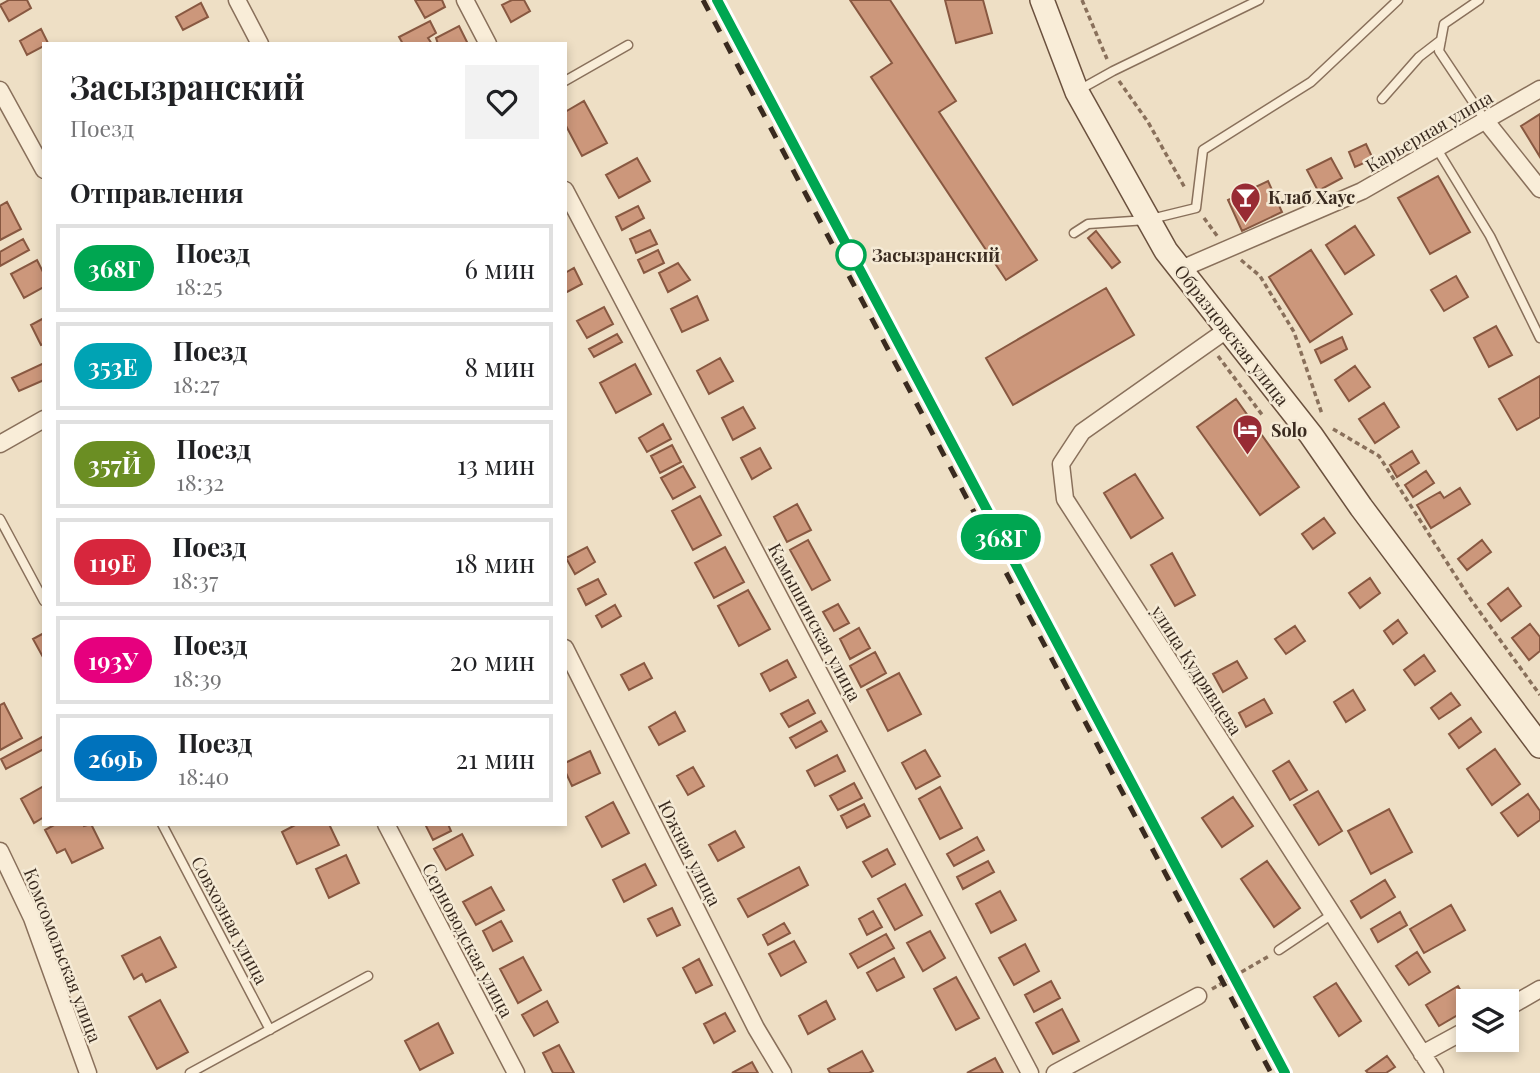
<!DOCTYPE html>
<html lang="ru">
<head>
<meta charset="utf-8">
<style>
	:root { --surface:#fff; --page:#f2f2f2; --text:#202124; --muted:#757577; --line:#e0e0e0 }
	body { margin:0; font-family:"Playfair Display",serif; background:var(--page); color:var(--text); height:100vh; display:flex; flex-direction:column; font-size:26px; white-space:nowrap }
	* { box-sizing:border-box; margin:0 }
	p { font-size:23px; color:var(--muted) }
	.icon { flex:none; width:38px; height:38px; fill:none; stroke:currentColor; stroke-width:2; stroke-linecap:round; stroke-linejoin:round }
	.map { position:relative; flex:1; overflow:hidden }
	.side { position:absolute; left:42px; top:42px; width:525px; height:784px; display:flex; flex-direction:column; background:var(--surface); border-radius:0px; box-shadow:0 4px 10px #0003 }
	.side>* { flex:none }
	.badge { padding:0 14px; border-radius:23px; font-size:24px; line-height:46px }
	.controls { position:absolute; left:1456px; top:989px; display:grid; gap:14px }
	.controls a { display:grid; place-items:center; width:63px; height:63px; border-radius:0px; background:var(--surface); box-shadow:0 4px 10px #0003; font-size:35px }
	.map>.badge { position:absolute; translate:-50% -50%; box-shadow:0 0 0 4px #fff }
	h2 { padding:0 28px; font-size:26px; line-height:63px }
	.round { display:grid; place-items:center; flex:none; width:74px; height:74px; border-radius:0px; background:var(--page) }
	.head { display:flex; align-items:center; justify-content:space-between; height:119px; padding:0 28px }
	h1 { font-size:33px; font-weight:700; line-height:52px }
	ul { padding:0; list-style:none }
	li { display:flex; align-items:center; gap:21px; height:88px; margin:0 14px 10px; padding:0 14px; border:4px solid var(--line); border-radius:0px }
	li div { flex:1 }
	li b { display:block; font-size:26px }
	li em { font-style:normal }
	li .badge { min-width:77px; font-weight:700; text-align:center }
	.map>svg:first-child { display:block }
</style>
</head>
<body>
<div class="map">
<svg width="1540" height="1073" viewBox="0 0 1540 1073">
	<rect width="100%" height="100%" fill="#eedfc5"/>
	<path fill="#cc977b" stroke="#885841" stroke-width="2" d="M9 0H27L31 8 9 21 0 5Z
		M415 0H442L445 7 425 18Z
		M512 0H524L530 11 511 22 502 5Z
		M850 0H890L956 101 939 112 1037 260 1006 280 871 77 892 63Z
		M945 0H983L992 33 956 43Z
		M201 3 208 17 183 30 176 17Z
		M430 21 436 33 428 38 432 44H403L399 37Z
		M459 26 468 44H438L436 38Z
		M41 29 48 43 44 44V46L27 55 20 41Z
		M584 101 607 143 582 156 565 124V112Z
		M1540 114V157L1521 126Z
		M1366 144 1373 159 1355 167 1349 152Z
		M637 158 650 181 619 198 606 175Z
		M1331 158 1342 178 1318 191 1307 170Z
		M1438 176 1470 232 1430 254 1398 198Z
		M1268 181 1282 212 1242 231 1228 200Z
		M7 202 21 229 0 240V206Z
		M638 206 644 218 622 230 616 217Z
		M1355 226 1374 255 1345 274 1326 245Z
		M650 230 657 244 636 253 630 239Z
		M1096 231 1120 262 1112 268 1088 238Z
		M23 239 29 250 0 266V252Z
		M658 250 664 263 644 273 638 260Z
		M1311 250 1352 314 1310 342 1269 277Z
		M37 260 44 274V287L24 298 11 274Z
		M678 263 690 280 668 292 659 273Z
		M574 268 582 284 565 293V273Z
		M1456 276 1468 297 1444 311 1431 290Z
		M1106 288 1134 335 1013 405 986 358Z
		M697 296 708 320 682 332 671 309Z
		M604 307 613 324 587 338 577 321Z
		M44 318V344L41 345 31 325Z
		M1496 326 1512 355 1489 367 1474 338Z
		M617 334 622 342 594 357 589 349Z
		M1342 337 1347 349 1321 363 1315 350Z
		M720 358 733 381 709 394 697 371Z
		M44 363V380L19 391 12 378Z
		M635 364 651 394 616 413 600 383Z
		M1355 366 1370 387 1349 401 1335 380Z
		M1540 376V417L1517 430 1499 399Z
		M1236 399 1299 487 1260 515 1197 427Z
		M1384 403 1399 427 1375 443 1359 419Z
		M743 407 755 428 733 440 722 418Z
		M663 424 671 439 647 452 639 438Z
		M672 445 681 462 660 473 651 456Z
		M760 448 771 468 752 479 741 458Z
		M1412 451 1419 463 1397 477 1390 465Z
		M683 466 695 487 673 499 661 478Z
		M1426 471 1434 483 1413 497 1405 485Z
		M1135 474 1163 518 1131 538 1104 493Z
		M1460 488 1470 504 1431 528 1417 505 1440 492 1444 498Z
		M700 496 721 535 693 550 672 511Z
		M797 504 811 530 787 542 774 517Z
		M1324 518 1335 533 1313 549 1302 534Z
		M808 540 830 580 812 590 790 550Z
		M1482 540 1491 552 1467 570 1458 559Z
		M587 547 595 562 575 574 566 558Z
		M725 547 744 582 714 598 695 563Z
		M1172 553 1195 595 1175 606 1151 565Z
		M1370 578 1380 593 1360 608 1349 593Z
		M598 579 606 594 586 605 578 589Z
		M1508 588 1521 606 1501 621 1488 604Z
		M748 590 770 629 739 646 718 606Z
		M838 604 849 623 834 631 823 612Z
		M615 605 621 616 602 627 596 616Z
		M1398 620 1407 633 1393 644 1384 631Z
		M1530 624 1540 637V651L1529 660 1512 638Z
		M1295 626 1305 641 1286 654 1275 639Z
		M859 628 870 648 850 659 840 639Z
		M44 633V659L33 639Z
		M875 652 886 673 861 687 850 666Z
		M1424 655 1435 671 1415 685 1404 670Z
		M787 660 796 677 770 691 761 674Z
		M1237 661 1247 678 1223 692 1213 674Z
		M644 663 652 678 629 690 621 675Z
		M899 673 921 714 888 731 867 690Z
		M1353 690 1365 710 1346 722 1334 702Z
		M1451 693 1460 705 1439 719 1431 708Z
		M1264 699 1272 713 1246 727 1239 713Z
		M808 700 815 713 789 727 781 714Z
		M4 703 22 738 0 750V705Z
		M675 712 685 731 659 745 649 727Z
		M1471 718 1481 732 1459 748 1449 734Z
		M821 721 827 731 796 748 790 738Z
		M44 736V749L6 769 1 759Z
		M1495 749 1520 784 1492 805 1467 769Z
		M925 750 940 776 916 789 902 763Z
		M590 751 600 773 572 786 565 771V763Z
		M837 755 845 771 815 786 807 771Z
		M1289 761 1307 790 1290 800 1273 771Z
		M693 767 704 786 688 795 677 776Z
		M854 783 862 798 838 810 830 796Z
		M44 786V817L34 823 21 799Z
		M940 787 962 828 940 839 919 799Z
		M1318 791 1342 831 1319 845 1294 805Z
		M1528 794 1540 811V820L1518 836 1501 813Z
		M1233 797 1253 826 1222 847 1202 818Z
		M613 802 629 833 602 847 586 817Z
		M864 804 870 816 847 828 841 816Z
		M1389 809 1412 852 1371 874 1348 831Z
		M56 824H83L84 826 91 824 103 848 72 863 65 849 57 853 45 830Z
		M297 824H329L339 845 297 864 282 832Z
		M425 824H448L451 831 433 840Z
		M735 831 744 847 718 861 709 845Z
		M462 834 473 855 446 870 434 849Z
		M977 837 984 850 954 866 947 854Z
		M887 849 895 864 872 877 863 862Z
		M346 855 359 883 329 898 316 869Z
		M988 861 994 872 963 889 957 877Z
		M1267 861 1300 908 1274 927 1241 879Z
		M645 864 656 885 624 902 613 880Z
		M799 867 808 885 748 917 738 899Z
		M1385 880 1395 897 1361 918 1351 901Z
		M905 884 922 915 895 930 878 899Z
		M491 887 504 910 476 925 463 902Z
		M1000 891 1016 920 991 933 976 904Z
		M1451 905 1465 930 1424 953 1410 929Z
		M672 908 680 925 657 936 648 919Z
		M873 911 882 927 867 935 859 919Z
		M1400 912 1407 925 1378 942 1371 929Z
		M501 921 512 941 493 951 483 931Z
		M784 923 790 933 768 945 763 935Z
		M930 931 945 958 923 971 907 943Z
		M886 934 894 948 858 968 850 954Z
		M160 937 176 967 146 982 142 974 134 979 122 956Z
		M794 941 806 962 781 976 769 954Z
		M1025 944 1039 971 1014 985 999 958Z
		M1417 952 1430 972 1409 985 1396 966Z
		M523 957 541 990 518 1003 500 969Z
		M894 958 904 977 877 991 867 973Z
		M699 959 712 985 696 993 683 968Z
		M956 977 979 1018 956 1030 934 989Z
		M1051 981 1060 998 1034 1012 1025 995Z
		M1336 983 1361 1021 1339 1036 1314 997Z
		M1458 986 1468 1003V1009L1439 1026 1426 1005Z
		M160 1000 188 1052 157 1069 129 1017Z
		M547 1001 558 1022 534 1036 522 1015Z
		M826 1001 835 1019 808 1034 799 1016Z
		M1062 1009 1079 1041 1053 1054 1036 1023Z
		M725 1013 735 1031 714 1043 704 1024Z
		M438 1023 453 1053 420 1070 405 1041Z
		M559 1045 574 1073H553L543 1053Z
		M862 1051 873 1071 869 1073H830L828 1069Z
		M1387 1056 1395 1067 1386 1073H1368L1366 1071Z
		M995 1058 1003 1073H967Z
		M752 1062 758 1073H732Z"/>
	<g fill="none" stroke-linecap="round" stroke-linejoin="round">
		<defs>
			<path id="service" d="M1479 0 1444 24 1439 51 1485 120
				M565 81 628 45
				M1079 90 1113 71 1259 0
				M1382 99 1419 57 1441 40
				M1437 149 1490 236 1540 338
				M1074 233 1088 224 1147 220 1196 208 1203 150 1311 82 1398 0
				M0 519 44 601
				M162 824 270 1030
				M1279 950 1331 915
				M190 1073 368 976"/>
			<path id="minor" d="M237 0 260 44
				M465 0 488 44
				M0 90 44 170
				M1485 120 1540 189
				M565 190 1030 1073
				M1181 269 1362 191 1540 89
				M1228 329 1082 432 1061 464 1065 499 1435 1073
				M0 444 44 419
				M565 648 756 1028 783 1073
				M386 824 516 1073
				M0 851 32 918 88 1073
				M1507 1008 1540 989
				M1422 1054 1468 1029
				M1055 1073 1198 996"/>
			<path id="secondary" d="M1042 0 1077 92 1166 251 1311 435 1361 507 1540 746"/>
		</defs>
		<use href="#service" stroke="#89705b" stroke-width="11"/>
		<use href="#minor" stroke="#89705b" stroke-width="19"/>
		<use href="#secondary" stroke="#6b513e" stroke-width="26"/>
		<path stroke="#89705b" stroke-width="3.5" stroke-dasharray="5 3.5" stroke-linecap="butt" d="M1082 0 1107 59
			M1119 81 1148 122 1185 188
			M1204 218 1218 237
			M1241 260 1260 276 1294 332 1322 414
			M1218 356 1263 416
			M1333 429 1379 456 1469 597 1540 695
			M1212 989 1269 956"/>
		<use href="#service" stroke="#f9edd8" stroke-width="8"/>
		<use href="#minor" stroke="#f9edd8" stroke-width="16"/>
		<use href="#secondary" stroke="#f9edd8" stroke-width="23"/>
		<path stroke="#392a1f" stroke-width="5" stroke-dasharray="12 12" stroke-linecap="butt" d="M703 0 1271 1073
			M717 0 1285 1073"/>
	</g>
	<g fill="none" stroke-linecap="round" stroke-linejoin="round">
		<defs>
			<path id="line" d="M717 0 1285 1073"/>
		</defs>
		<use href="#line" stroke="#fff" stroke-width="16"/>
		<use href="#line" stroke="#00a651" stroke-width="10"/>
	</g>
	<defs>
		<symbol id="bar-pin" viewBox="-11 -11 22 30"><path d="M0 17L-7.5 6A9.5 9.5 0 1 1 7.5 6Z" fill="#982b34" stroke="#f5ead5"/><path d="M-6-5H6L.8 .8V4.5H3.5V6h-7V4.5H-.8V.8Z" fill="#fff"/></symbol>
		<symbol id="hotel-pin" viewBox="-11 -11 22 30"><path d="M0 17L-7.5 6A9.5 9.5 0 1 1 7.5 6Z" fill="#982b34" stroke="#f5ead5"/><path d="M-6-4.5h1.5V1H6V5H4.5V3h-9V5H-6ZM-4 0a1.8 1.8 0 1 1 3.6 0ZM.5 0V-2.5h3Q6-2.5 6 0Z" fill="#fff"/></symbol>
	</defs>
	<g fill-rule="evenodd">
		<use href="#bar-pin" x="1228" y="180" width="35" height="47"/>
		<use href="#hotel-pin" x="1230" y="412" width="35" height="47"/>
	</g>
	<circle fill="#fff" stroke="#00a651" stroke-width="3.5" cx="851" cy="255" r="14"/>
	<g text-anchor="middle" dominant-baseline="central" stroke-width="5" stroke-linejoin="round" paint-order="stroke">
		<g font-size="18" fill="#392a1f" stroke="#f5ead5">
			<text transform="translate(1429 131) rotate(-30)">Карьерная улица</text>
			<text transform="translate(1232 335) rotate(52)">Образцовская улица</text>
			<text transform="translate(815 622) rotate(62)">Камышинская улица</text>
			<text transform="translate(1197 670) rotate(57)">улица Кудрявцева</text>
			<text transform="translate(690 853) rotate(63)">Южная улица</text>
			<text transform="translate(230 920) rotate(62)">Совхозная улица</text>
			<text transform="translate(468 940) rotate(62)">Серноводская улица</text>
			<text transform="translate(63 955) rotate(69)">Комсомольская улица</text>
		</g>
		<g font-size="18" font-weight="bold" fill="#392a1f" stroke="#f5ead5" text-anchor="start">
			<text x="1268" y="197">Клаб Хаус</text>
			<text x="1271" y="430">Solo</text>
		</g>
		<g font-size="18" font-weight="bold" fill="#392a1f" stroke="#f5ead5" text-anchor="start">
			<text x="872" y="255">Засызранский</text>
		</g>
	</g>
</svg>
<div class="controls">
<a><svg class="icon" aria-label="layers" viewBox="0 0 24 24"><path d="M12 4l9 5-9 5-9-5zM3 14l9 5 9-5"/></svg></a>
</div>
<b class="badge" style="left:1001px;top:537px;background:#00a651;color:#fff">368Г</b>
<section class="side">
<div class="head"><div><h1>Засызранский</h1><p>Поезд</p></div><a class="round"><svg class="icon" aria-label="heart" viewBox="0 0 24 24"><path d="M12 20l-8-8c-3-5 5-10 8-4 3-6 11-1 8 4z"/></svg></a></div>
<h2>Отправления</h2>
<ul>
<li><span class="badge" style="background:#00a651;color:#fff">368Г</span><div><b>Поезд</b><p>18:25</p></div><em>6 мин</em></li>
<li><span class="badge" style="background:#00a3b4;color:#fff">353Е</span><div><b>Поезд</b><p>18:27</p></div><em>8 мин</em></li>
<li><span class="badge" style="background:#6b8e23;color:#fff">357Й</span><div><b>Поезд</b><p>18:32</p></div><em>13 мин</em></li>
<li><span class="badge" style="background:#d7263d;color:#fff">119Е</span><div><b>Поезд</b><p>18:37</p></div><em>18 мин</em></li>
<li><span class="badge" style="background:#e6007e;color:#fff">193У</span><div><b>Поезд</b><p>18:39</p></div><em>20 мин</em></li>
<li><span class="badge" style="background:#0072bc;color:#fff">269Ь</span><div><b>Поезд</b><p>18:40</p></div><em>21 мин</em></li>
</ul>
</section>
</div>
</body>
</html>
